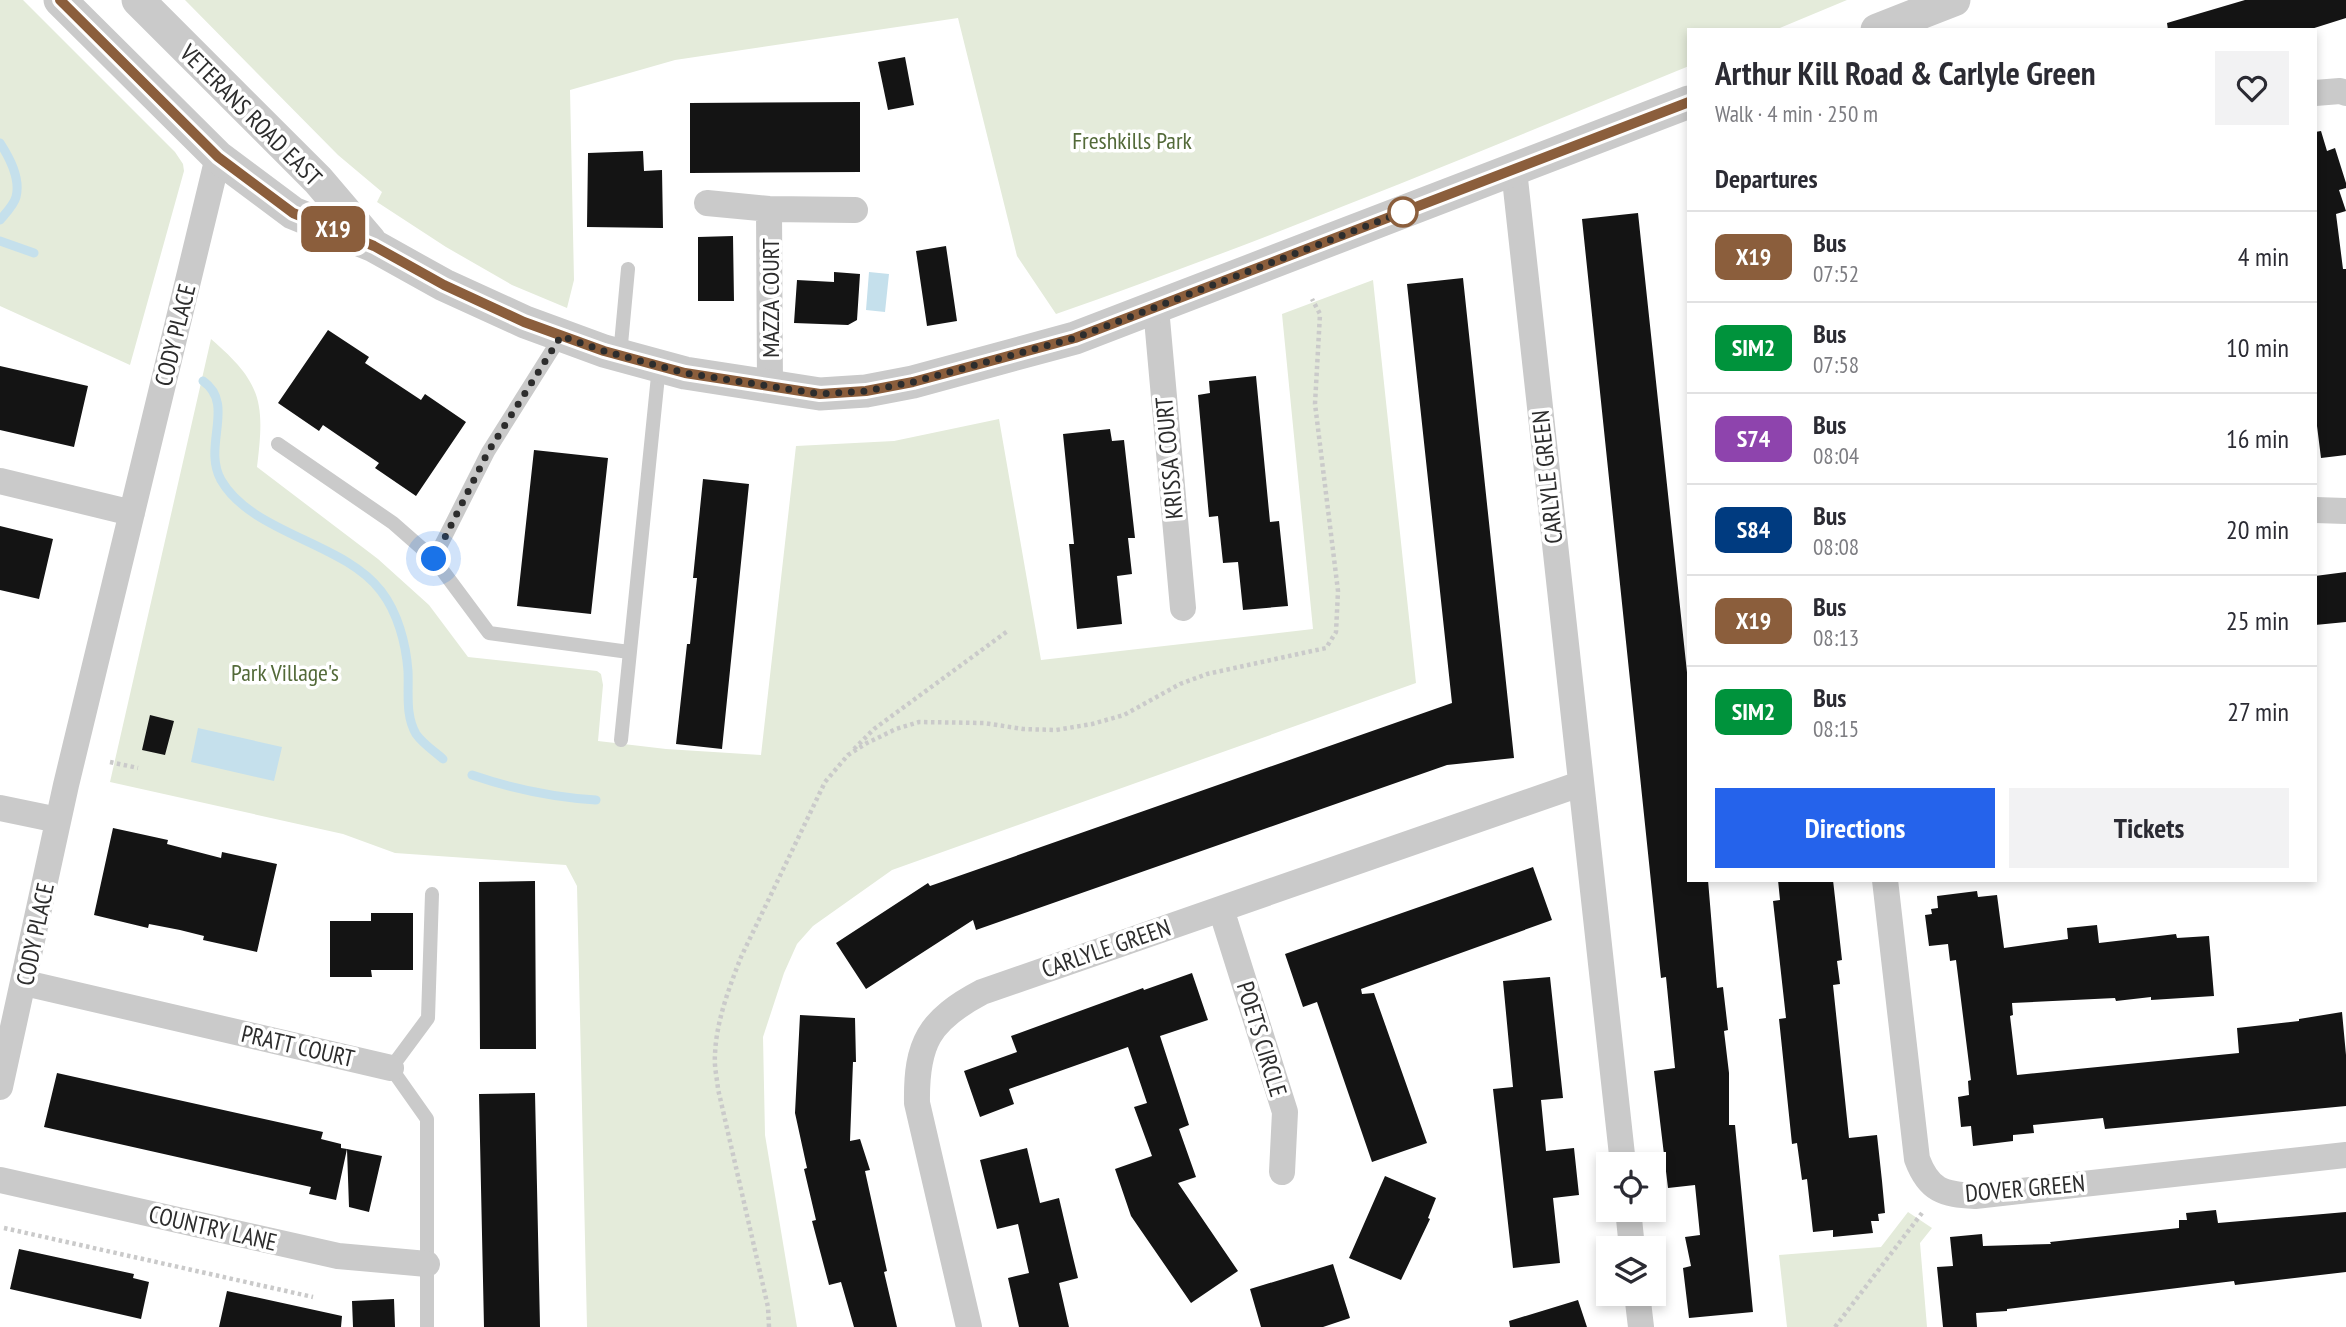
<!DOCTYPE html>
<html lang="en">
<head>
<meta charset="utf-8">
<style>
	:root { --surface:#fff; --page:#f2f2f3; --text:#2b2b33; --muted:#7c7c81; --line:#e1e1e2; --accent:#2563eb }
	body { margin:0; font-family:"PT Sans Narrow",sans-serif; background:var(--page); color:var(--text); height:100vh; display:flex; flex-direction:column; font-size:26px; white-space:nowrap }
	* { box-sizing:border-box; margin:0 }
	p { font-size:23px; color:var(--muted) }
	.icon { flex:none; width:38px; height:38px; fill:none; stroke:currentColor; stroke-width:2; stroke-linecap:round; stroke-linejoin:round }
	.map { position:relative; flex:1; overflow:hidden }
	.sheet { position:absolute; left:1687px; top:28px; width:630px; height:854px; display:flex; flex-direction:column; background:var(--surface); border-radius:0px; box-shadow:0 4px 10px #0003 }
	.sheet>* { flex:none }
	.badge { padding:0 14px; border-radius:10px; font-size:24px; line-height:46px }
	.fabs { position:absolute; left:1596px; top:1152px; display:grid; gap:14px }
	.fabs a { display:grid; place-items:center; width:70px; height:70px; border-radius:0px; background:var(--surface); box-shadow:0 4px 10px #0003; font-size:35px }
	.you { position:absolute; width:35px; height:35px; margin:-18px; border:5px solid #fff; border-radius:50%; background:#1a73e8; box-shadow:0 0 0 10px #1a73e833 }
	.map>.badge { position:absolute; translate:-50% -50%; box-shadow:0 0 0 4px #fff }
	h2 { padding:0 28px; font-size:26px; line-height:63px }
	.round { display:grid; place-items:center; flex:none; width:74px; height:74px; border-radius:0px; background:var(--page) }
	.overview { display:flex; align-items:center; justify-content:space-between; height:119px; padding:0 28px }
	h1 { font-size:33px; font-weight:800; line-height:52px }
	.primary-button { display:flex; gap:14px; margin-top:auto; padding:14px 28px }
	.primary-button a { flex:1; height:80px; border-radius:0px; background:var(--accent); color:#fff; font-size:28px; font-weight:800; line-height:80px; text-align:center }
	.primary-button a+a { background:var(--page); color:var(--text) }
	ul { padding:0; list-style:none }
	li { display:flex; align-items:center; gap:21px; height:91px; padding:0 28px; border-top:2px solid var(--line) }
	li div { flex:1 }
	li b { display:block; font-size:26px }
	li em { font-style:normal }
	li .badge { min-width:77px; font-weight:700; text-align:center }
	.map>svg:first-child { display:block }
</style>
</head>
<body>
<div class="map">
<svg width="2346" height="1327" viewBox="0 0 2346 1327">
	<rect width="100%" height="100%" fill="#fff"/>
	<path fill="#e4ebda" d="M0 0H23L175 152 183 164 184 171 130 365 0 306Z
		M185 0H1847L1775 30H1689V66C1479 152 1270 239 1056 314L1017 256 958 18 675 60 570 90 574 280 567 308 512 285 446 247 377 202 382 192 338 155Z
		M1373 280 1416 683 892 870 813 926 797 944 784 973 763 1037 765 1135 797 1327H587L577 886 566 865 395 853 343 834 110 782 211 339C262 383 265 402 257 467L378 559 429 605 468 657 597 671 601 674 603 685 598 741 666 749 761 755 796 446 894 441 999 419 1041 660 1313 629 1282 314Z
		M1908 1212 1932 1228 1920 1243 1927 1327H1787L1779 1255 1881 1247Z"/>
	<path fill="#c5e0ec" d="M869 272 889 274 885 312 866 310Z
		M198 728 282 747 274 781 191 762Z"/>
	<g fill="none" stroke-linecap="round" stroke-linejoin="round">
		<path stroke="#c5e0ec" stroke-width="9" d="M0 143C9 157 21 178 16 197 14 205 5 214 0 220
			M0 241 34 253
			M203 381C236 404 202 446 221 480 252 534 344 542 381 591 398 613 406 644 408 671 409 692 405 715 416 734 423 744 434 751 443 759
			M472 775C513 789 552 797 596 800"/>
	</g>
	<path fill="#141414" d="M2245 0H2346V18L2308 30H2168L2167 23Z
		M905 57 914 105 888 110 878 62Z
		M860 102V172L690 173V103Z
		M2321 131 2327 151 2335 148 2346 183V188L2339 190 2346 211 2336 214 2343 269H2346V455L2321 458 2315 410V132Z
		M643 151 644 171 662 170 663 228 587 227 588 153Z
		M1638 213 1689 691V882L1708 880 1717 988 1723 987 1728 1030 1724 1031 1729 1073V1125H1735L1753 1312 1689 1318 1683 1268 1691 1266 1685 1237 1700 1235 1695 1185 1668 1188 1654 1071 1675 1068 1666 977 1661 978 1582 219Z
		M733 236 734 301H698V237Z
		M946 246 957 321 927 326 916 251Z
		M834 272 860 274 857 320 848 325 794 323 797 280 834 282Z
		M1463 278 1514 758 1447 765 976 930 973 920 866 989 836 943 928 883 930 886 1452 703 1407 284Z
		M328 330 369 357 365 363 421 400 425 394 466 422 416 496 375 468 379 463 342 438 323 425 319 431 278 403Z
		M0 366 88 386 74 447 0 430Z
		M1256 376 1270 522 1279 521 1288 606 1243 610 1238 562 1223 563 1218 516 1209 517 1198 395 1210 393 1209 381Z
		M1110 429 1112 441 1124 440 1135 538H1128L1132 574 1117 576 1122 624 1077 629 1069 544H1074L1063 434Z
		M534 450 608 458 591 614 517 606Z
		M703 479 749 484 722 749 676 744 687 644H690L697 578H693Z
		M0 526 53 539 39 599 0 590Z
		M2346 572V622L2315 625V576Z
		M150 715 174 721 165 755 142 750Z
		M113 828 168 840 167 844 221 858 222 852 277 864 257 952 203 940 204 936 180 930 149 924 148 928 94 915Z
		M1533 867 1552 920 1361 989 1362 994 1374 993 1427 1143 1372 1162 1317 1002 1303 1007 1285 954Z
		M1778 880H1833L1842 960 1837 961 1840 984 1833 985 1849 1138 1877 1135 1882 1181 1885 1213 1878 1214 1879 1221H1871L1873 1233 1833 1237V1230L1813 1232 1807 1179 1802 1180 1797 1143 1792 1144 1779 1019 1786 1018 1773 901 1780 900Z
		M535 881 536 1049H480L479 882Z
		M1977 891 1978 897 1997 895 2004 948 2068 939 2067 928 2097 925 2099 943 2176 934 2177 938 2209 936 2214 996 2151 1000V997L2116 1001 2115 998 2012 1003 2013 1015 2010 1016 2017 1075 2239 1053 2237 1028 2299 1021V1019L2342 1012 2346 1055V1106L2105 1129 2103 1118 2033 1125 2034 1133 2013 1135V1141L1973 1146 1971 1126 1961 1127 1958 1097 1969 1095 1968 1081 1971 1080 1956 960 1950 961 1948 944 1929 946 1925 915 1932 914 1931 909 1938 908 1937 896Z
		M371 913H413V970H371L372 977H330V921H371Z
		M1192 973 1208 1020 1160 1036 1189 1125 1179 1129 1196 1177 1178 1183 1238 1271 1191 1303 1131 1216 1115 1169 1152 1156 1134 1107 1147 1103 1128 1047 1009 1089 1014 1104 980 1117 964 1071 1017 1052 1011 1036 1143 988 1144 990Z
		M1550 977 1563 1098 1541 1100 1546 1151 1574 1148 1579 1195 1553 1198 1560 1263 1513 1268 1493 1089 1513 1087 1503 981Z
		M800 1015 855 1018 856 1062H853L850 1141 860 1139 870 1170 865 1171 887 1271 884 1272 897 1327H854L841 1282 829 1285 812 1221 816 1220 804 1169 807 1168 795 1113Z
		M57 1073 323 1132 321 1139 341 1144V1148L347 1149 336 1200 309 1194 311 1187 44 1127Z
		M535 1093 540 1327H484L479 1094Z
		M1027 1148 1040 1203 1059 1198 1070 1245 1078 1278 1059 1283 1069 1327H1019L1008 1278 1029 1273 1018 1224 997 1229 980 1160Z
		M347 1149 382 1156 369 1212 349 1207Z
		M1385 1176 1436 1198 1428 1218 1430 1219 1401 1280 1349 1258Z
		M2216 1210 2218 1223 2346 1212V1272L2235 1285 2234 1281 2007 1309V1311L1976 1313 1977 1327H1943L1937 1267 1953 1266 1950 1237 1982 1234 1983 1246 2051 1244 2050 1242 2179 1228V1220H2187L2186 1213Z
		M19 1249 134 1274 133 1278 149 1282 141 1319 10 1289Z
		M1333 1264 1350 1318 1323 1327H1261L1250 1289Z
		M227 1291 342 1316 341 1327H219Z
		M394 1299 395 1327H353L352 1301Z
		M1578 1300 1587 1327H1510L1509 1321Z"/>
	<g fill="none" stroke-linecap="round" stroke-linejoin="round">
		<path stroke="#cacaca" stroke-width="4.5" stroke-dasharray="3.5 3.5" stroke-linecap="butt" d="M854 749 874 729 1009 630
			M110 762 138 768
			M4 1228 313 1297
			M769 1327 768 1307 718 1089C717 1078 714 1066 715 1055 716 1022 729 988 741 957L825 782 848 755 867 743 896 729 919 722 984 723 1023 729 1056 730 1092 724 1124 715 1180 684 1207 674 1326 648 1336 632 1338 591 1315 404 1320 314 1312 299
			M1835 1327 1922 1213"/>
		<path stroke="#cacaca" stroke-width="14" d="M620 355 628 269
			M278 444 393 523 434 559 489 633 629 652
			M434 559 488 452 561 336
			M621 740 659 366
			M427 1327V1119L391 1068 428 1018 432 894"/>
		<path stroke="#cacaca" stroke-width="26" d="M2315 93 2340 91 2346 93
			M1514 170 1623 1164
			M707 203 769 209 855 210
			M769 209 770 387
			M1156 308 1183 608
			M0 481 132 513
			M2315 510 2346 511
			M0 808 58 820
			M1885 880 1917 1159C1929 1191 1943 1194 1975 1196L2346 1155
			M1221 909 1285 1112 1282 1172
			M25 983 391 1068
			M0 1087 66 785 218 157
			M0 1180 338 1256 427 1264
			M1628 1209 1632 1248
			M1637 1293 1641 1327
			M969 1327 917 1103C916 1043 929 1020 982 992L1580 784"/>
		<path stroke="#cacaca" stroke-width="33" d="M60 0 218 157 293 213 374 246 444 285 525 322 604 351 685 373 820 394 866 391 913 382 1075 338 1689 102
			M138 0 318 180 370 241
			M1877 30 1954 0"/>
	</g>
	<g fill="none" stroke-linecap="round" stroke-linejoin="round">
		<defs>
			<path id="line" d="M60 0 218 157 293 213 374 246 444 285 524 322 604 351 685 373 820 394 866 391 913 382 1075 338 1689 102"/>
		</defs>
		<use href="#line" stroke="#fff" stroke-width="16"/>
		<use href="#line" stroke="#8b5e3c" stroke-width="10"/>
		<path stroke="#2d2d2d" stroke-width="7" stroke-dasharray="0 12.6" d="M434 559 488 452 561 336 604 351 685 373 820 394 866 391 913 382 1075 338 1403 212"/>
	</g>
	<circle fill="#fff" stroke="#8b5e3c" stroke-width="3.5" cx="1403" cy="212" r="14"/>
	<g text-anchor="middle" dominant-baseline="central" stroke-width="7" stroke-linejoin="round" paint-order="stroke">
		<g font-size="24" fill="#2d2d2d" stroke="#fff">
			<text transform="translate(251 115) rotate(45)">VETERANS ROAD EAST</text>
			<text transform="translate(770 298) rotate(-90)">MAZZA COURT</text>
			<text transform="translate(175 335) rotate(-76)">CODY PLACE</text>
			<text transform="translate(1169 458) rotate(-95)">KRISSA COURT</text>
			<text transform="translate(1547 477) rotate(-96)">CARLYLE GREEN</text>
			<text transform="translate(35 934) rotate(-78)">CODY PLACE</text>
			<text transform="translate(1106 948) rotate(-19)">CARLYLE GREEN</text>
			<text transform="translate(1262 1039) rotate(73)">POETS CIRCLE</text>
			<text transform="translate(298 1046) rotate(13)">PRATT COURT</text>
			<text transform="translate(2025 1188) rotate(-5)">DOVER GREEN</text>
			<text transform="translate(213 1228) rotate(13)">COUNTRY LANE</text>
		</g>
		<g font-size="24" fill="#536a39" stroke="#fff">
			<text x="1132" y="140">Freshkills Park</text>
			<text x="285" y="672">Park Village's</text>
		</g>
	</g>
</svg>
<div class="fabs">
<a><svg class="icon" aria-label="locate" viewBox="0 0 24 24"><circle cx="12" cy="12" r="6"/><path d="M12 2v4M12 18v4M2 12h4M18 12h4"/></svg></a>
<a><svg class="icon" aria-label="layers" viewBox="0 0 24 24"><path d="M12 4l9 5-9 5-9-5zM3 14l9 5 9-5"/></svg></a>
</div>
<div class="you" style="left:434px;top:559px"></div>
<b class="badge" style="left:333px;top:229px;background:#8b5e3c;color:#fff">X19</b>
<section class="sheet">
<div class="overview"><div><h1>Arthur Kill Road &amp; Carlyle Green</h1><p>Walk · 4 min · 250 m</p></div><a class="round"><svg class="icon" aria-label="heart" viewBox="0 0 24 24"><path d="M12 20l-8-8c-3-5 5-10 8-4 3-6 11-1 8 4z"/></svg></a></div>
<h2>Departures</h2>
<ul>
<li><span class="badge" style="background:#8b5e3c;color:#fff">X19</span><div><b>Bus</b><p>07:52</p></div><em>4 min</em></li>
<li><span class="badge" style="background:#00933c;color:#fff">SIM2</span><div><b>Bus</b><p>07:58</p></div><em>10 min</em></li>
<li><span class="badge" style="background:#8e44ad;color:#fff">S74</span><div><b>Bus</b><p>08:04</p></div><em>16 min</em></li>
<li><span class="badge" style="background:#003b80;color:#fff">S84</span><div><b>Bus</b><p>08:08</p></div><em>20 min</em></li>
<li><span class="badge" style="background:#8b5e3c;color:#fff">X19</span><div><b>Bus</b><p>08:13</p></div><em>25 min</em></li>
<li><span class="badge" style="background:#00933c;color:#fff">SIM2</span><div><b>Bus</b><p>08:15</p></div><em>27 min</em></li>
</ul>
<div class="primary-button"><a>Directions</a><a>Tickets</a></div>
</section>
</div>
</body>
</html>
